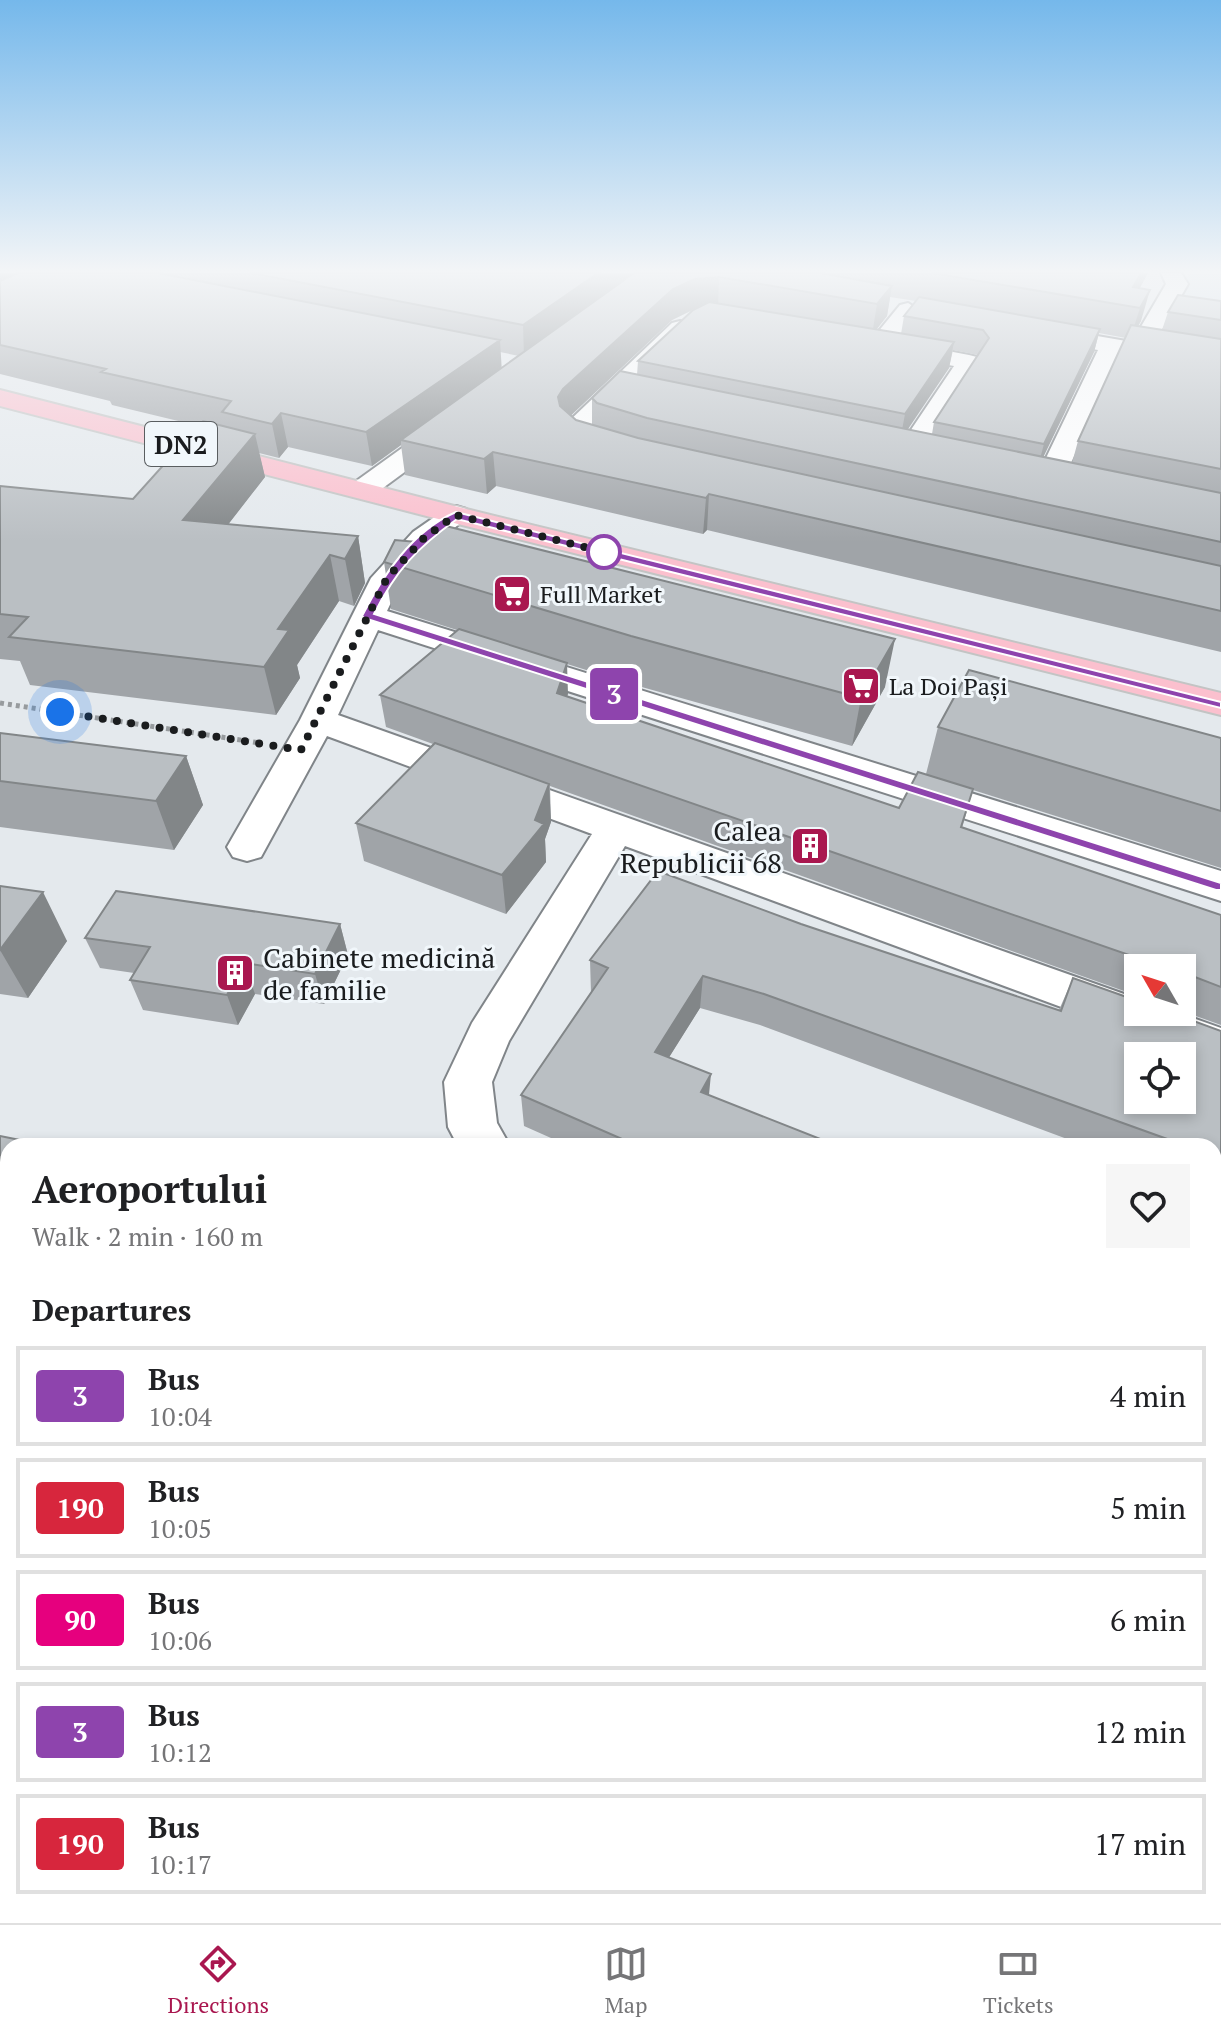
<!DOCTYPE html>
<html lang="en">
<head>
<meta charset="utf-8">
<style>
	:root { --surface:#fff; --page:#f6f6f6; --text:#202124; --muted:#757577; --line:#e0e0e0; --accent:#a9174f }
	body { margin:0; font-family:"PT Serif",serif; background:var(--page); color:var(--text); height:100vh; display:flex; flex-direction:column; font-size:30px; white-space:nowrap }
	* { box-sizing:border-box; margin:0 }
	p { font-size:26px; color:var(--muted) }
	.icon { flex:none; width:44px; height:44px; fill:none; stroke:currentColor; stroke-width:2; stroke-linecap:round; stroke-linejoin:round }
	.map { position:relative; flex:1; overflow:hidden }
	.drawer { position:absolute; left:0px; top:1138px; width:1222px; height:786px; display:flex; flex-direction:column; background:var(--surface); border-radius:24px 24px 0 0; box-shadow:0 4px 12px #0003 }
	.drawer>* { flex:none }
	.badge { padding:0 16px; border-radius:6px; font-size:28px; line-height:52px }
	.needle { width:52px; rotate:309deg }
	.buttons { position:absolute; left:1124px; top:954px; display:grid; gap:16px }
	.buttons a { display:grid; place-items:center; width:72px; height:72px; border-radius:0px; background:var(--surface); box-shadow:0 4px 12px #0003; font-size:40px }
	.you { position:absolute; width:40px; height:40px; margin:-20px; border:6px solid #fff; border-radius:50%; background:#1a73e8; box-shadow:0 0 0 12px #1a73e833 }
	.map>.badge { position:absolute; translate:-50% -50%; box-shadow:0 0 0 4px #fff }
	h2 { padding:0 32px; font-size:30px; line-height:72px }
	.round { display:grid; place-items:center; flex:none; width:84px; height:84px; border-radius:0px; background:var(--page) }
	.head { display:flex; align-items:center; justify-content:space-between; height:136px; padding:0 32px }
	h1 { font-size:38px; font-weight:700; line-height:60px }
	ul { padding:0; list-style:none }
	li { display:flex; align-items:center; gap:24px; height:100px; margin:0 16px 12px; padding:0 16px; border:4px solid var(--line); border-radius:0px }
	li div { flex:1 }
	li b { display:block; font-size:30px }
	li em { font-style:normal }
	li .badge { min-width:88px; font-weight:700; text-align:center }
	.tabs { display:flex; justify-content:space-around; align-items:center; height:112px; border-top:2px solid var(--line); background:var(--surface); font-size:22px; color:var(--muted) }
	.tabs a { display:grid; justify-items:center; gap:4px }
	.tabs .on { color:var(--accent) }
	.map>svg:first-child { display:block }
</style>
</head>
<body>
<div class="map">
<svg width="1221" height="1923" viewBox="0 0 1221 1923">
	<rect width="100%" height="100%" fill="#e4e9ed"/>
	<path fill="#d1dee6" d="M1189 273H1221V359L1150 347Z"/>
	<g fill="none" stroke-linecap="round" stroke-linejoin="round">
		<defs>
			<path id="minor" d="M1161 273H1181L1188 284 1153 345 1221 357V371L1120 354 1061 485 1057 491 1047 493 1037 491 1033 485 1098 350 1039 340 1031 338 1028 333 1031 328 1039 326 1132 342 1166 284Z
				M908 303 919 310 895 341 969 355 977 357 981 362 917 461H897L894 455 954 366 836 345 828 343 824 338 828 333 836 331 873 338 900 305Z
				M680 321 688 323 691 328 688 333 588 432C598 444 619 441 627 454L624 460C604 464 565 453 562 430L566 424 672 323Z
				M450 418 459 420 463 426 459 432 372 496 362 498 352 496 348 490 352 484 441 420Z
				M456 506 466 509 470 515 435 544 401 581 387 611 1221 871V901L378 630 338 715 1138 999V1012H1176L1221 1028V1066L625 846 509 1041 492 1082 497 1123 510 1146H458L448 1127 444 1082 472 1023 592 834 327 736 261 857 247 861 233 857 227 847 300 720 371 578 413 532 446 509Z
				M1214 1426 1221 1427V1487L1214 1486Z"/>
			<path id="major" d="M0 390 462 508 1221 693V715L446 521 0 406Z"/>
		</defs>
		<use href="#minor" stroke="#808589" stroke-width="4"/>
		<use href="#major" stroke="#c3c4c4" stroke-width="4"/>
		<path stroke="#979b9e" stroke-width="5" stroke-dasharray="4 4" stroke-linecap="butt" d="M0 703 260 743"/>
		<use href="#minor" fill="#fff" fill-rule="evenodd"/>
		<use href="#major" fill="#fbc0ce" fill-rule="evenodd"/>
	</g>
	<path fill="#a0a4a8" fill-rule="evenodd" d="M0 273H1148L1139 289 1141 321 1138 326 1162 330 1168 312 1221 301V652L707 530 703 534 496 486 487 494 405 475 401 445 372 466 288 447 279 458 259 453 265 477 228 524 358 536 365 583 354 606 339 601 297 665 300 678 276 715 30 685 20 661 0 659V486L133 499 199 426 112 405 110 401 0 374ZM890 297 916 301 904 316 901 334 876 330 887 316ZM693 310 638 361 637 375 592 398V425L576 420 571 415 672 320ZM1099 333 1126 338 1078 441 1072 463 1043 457 1094 352ZM953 350 978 355 934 422 932 434 907 429 949 368ZM500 352 519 356 501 368Z
		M384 562 885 687 852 746 631 684 567 664V697L899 808 926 774 938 727 1221 738V868L973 790 962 828 1221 915V1025L1182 1011V968H1138V996L550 786 551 822 545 839 546 862 506 914 364 861 356 823 433 744 386 727 380 695 457 630 391 609Z
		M0 733 186 756 203 805 174 850 0 827Z
		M0 886 67 941 28 998 0 994Z
		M340 924 348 955 324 1004 255 994 238 1025 143 1010 130 980 134 973 100 968 85 938Z
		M801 924 1059 1010 1073 978 1221 1031V1430L1214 1437V1146H1086L760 1025 700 1008 669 1057 709 1095 838 1146H569L524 1126 521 1095 591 993 590 960Z
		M0 1136 8 1146V1263L0 1261Z
		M8 1365V1534L0 1532V1379Z
		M1214 1494 1221 1496V1802L1214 1800Z
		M997 1916H1108L1136 1923H997Z"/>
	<path fill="#828688" d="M0 273H48L0 295Z
		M598 273H640L524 357 523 325Z
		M1141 273H1148L1130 306 1133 287Z
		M719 277 718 307 694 309 672 320 564 422 558 397 563 389 673 289 695 279Z
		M892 286 887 316 872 335 877 304Z
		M1150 290 1141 321 1130 339 1140 308Z
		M1100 329 1094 352 1037 470 1044 444Z
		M500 340 502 373 401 440V445L372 466 366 432Z
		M954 342 949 368 900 441 905 414Z
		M281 413 288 447 279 458 272 424Z
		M255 434 265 477 196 566 183 520Z
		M493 452 496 486 487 494 484 459Z
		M709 494 707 530 703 534 706 498Z
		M358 536 365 583 354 606 345 559Z
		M330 555 339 601 297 665 300 678 276 715 264 667 278 629Z
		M895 639 885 687 852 746 861 698Z
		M567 663 568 694 559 725 557 693Z
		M186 756 203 805 174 850 156 801Z
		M549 784 551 822 545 839 546 862 506 914 502 875 535 820Z
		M43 892 67 941 28 998 0 950Z
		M340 924 348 955 324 1004 315 974Z
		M244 963 255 994 238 1025 227 995Z
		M703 976 700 1008 653 1083 655 1052Z
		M711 1074 708 1105 701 1092Z
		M463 1916H471L470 1923H462Z"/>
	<path fill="#babfc3" stroke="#828688" stroke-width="2" fill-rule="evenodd" d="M18 273H158L500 340 366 432 281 413 272 424 222 412 231 401 101 372 106 369 0 345V281Z
		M251 273H598L523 325Z
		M634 273H820L892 286 877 304 719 277 695 279 673 289 563 389 558 397 560 406 576 420 638 438 1221 566V611L709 494 706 498 493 452 484 459 401 440Z
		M932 273H1141L1133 287 1150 290 1140 308Z
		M1178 295 1221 301V320L1168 312Z
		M919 297 1100 329 1044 444 934 422 989 338 983 330 904 316Z
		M709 302 954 342 905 414 638 361 693 310Z
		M1131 325 1221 339V469L1078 441Z
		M620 371 1221 493V542L647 418 597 403 592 398Z
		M203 421 255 434 183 520 358 536 345 559 330 555 278 629 289 630 264 667 9 637 28 617 0 614V486L133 499Z
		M438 524 895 639 861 698 631 636 384 562 395 540 417 542Z
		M459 629 567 663 557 693 899 808 918 772 973 789 961 827 1221 915V987L1195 977H1182V968H1156L1155 964 380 695Z
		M969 670 1221 738V811L938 727Z
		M0 733 186 756 156 801 0 781Z
		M435 743 549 784 535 820 544 824 502 875 356 823Z
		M658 871 801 924 1061 1011 1073 978 1138 1001V1012H1169L1221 1031V1410L1214 1407V1146H1169L1170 1140 764 994 703 976 655 1052 711 1074 701 1092 838 1146H638L521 1095 608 968 590 960ZM1138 1056H1182V1100H1138Z
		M0 886 43 892 0 950Z
		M116 891 340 924 315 974 244 963 227 995 130 980 150 947 85 938Z
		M0 1136 40 1144 39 1146H8V1240L0 1239Z
		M8 1365V1515L0 1514V1379Z
		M1214 1494 1221 1496V1780L1214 1778Z
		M282 1916H463L462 1923H280Z
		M1016 1916H1108L1136 1923H1016Z"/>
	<linearGradient id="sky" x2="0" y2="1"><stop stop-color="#75b8eb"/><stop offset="0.5" stop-color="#f3f5f7"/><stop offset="1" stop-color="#f3f5f7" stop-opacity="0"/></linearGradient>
	<rect width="1221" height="542" fill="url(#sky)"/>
	<path fill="#8e44ad" stroke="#fff" stroke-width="2" d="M456 512 1221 702V708L457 519C417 548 396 570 374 614L1221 883V890H1216L364 618 362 616C383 575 412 531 456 512Z"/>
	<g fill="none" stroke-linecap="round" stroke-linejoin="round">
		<path stroke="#1a1c1e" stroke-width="8" stroke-dasharray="0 14.4" d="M60 712 301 750 387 578 424 538 456 515 604 552"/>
	</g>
	<defs>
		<symbol id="supermarket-square" viewBox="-11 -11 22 22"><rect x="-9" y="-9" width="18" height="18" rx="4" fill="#a9174f" stroke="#f1f7fb"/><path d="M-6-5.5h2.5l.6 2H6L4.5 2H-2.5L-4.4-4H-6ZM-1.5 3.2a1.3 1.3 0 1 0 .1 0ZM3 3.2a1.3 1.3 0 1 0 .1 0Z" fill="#fff"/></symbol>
		<symbol id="building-square" viewBox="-11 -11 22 22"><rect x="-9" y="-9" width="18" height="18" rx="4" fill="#a9174f" stroke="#f1f7fb"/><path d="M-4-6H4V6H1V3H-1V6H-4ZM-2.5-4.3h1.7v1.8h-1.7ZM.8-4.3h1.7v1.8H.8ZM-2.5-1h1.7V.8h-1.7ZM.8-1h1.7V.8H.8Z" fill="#fff"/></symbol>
	</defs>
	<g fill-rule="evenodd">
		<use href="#supermarket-square" x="490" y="572" width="44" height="44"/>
		<use href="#supermarket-square" x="839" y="664" width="44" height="44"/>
		<use href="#building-square" x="788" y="824" width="44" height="44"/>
		<use href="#building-square" x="213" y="951" width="44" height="44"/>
	</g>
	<circle fill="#fff" stroke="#8e44ad" stroke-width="4" cx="604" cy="552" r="16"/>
	<g text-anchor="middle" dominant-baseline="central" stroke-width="6" stroke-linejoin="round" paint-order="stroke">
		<g font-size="24" fill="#1a1c1e" stroke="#f1f7fb" text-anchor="start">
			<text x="540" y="594">Full Market</text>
			<text x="889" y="686">La Doi Pași</text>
		</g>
		<rect fill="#f1f7fb" stroke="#5a5e60" stroke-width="2" x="145" y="422" width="72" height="44" rx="6"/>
		<g font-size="26" font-weight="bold" fill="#1a1c1e">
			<text x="181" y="444">DN2</text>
		</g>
		<g font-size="28" fill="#1a1c1e" stroke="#f1f7fb" text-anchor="end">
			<text x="782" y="830">Calea<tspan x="782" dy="32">Republicii 68</tspan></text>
			<text x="263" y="957" text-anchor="start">Cabinete medicină<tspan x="263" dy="32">de familie</tspan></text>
		</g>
	</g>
</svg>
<div class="buttons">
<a><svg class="needle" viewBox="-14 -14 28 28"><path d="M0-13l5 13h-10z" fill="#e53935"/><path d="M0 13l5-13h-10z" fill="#757577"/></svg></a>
<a><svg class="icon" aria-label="locate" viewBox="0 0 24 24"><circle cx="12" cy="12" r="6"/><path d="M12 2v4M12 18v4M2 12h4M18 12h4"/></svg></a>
</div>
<div class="you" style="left:60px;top:712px"></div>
<b class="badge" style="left:614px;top:694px;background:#8e44ad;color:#fff">3</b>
<section class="drawer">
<div class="head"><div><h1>Aeroportului</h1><p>Walk · 2 min · 160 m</p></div><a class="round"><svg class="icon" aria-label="heart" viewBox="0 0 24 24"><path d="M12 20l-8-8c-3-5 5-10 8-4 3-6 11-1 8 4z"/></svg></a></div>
<h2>Departures</h2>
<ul>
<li><span class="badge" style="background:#8e44ad;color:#fff">3</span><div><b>Bus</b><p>10:04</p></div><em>4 min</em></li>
<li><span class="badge" style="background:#d7263d;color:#fff">190</span><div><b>Bus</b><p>10:05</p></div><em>5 min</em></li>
<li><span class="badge" style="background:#e6007e;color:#fff">90</span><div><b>Bus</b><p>10:06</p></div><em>6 min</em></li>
<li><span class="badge" style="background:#8e44ad;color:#fff">3</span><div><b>Bus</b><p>10:12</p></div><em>12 min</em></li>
<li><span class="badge" style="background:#d7263d;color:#fff">190</span><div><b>Bus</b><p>10:17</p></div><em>17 min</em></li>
</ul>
</section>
</div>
<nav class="tabs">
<a class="on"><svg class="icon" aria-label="directions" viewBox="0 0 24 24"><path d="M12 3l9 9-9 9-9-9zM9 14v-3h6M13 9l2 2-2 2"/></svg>Directions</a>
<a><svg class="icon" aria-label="map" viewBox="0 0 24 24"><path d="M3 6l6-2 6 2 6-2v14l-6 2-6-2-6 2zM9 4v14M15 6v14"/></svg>Map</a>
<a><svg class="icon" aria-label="tickets" viewBox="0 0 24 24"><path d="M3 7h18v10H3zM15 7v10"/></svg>Tickets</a>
</nav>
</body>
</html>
